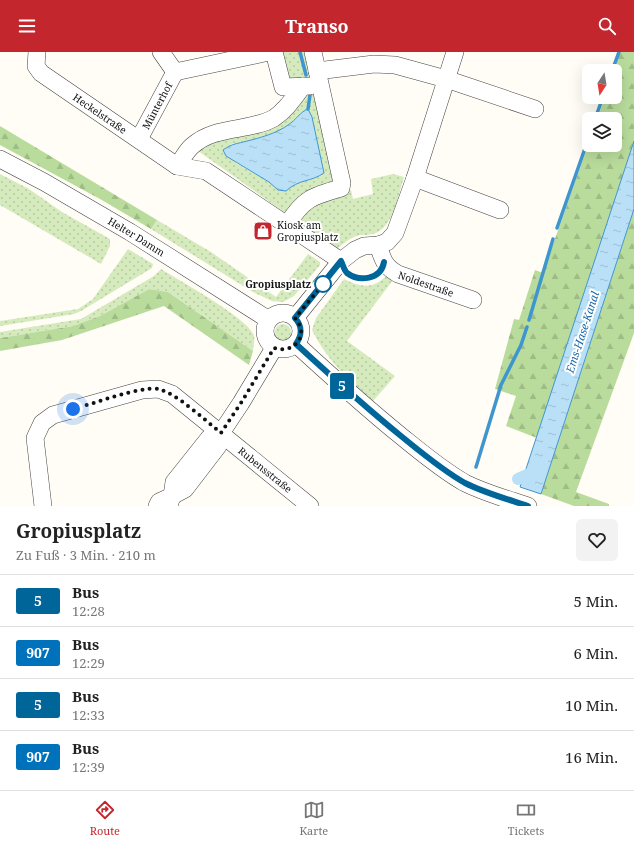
<!DOCTYPE html>
<html lang="de">
<head>
<meta charset="utf-8">
<style>
	:root { --surface:#fff; --page:#f2f2f2; --text:#222; --muted:#767676; --line:#e0e0e0; --accent:#c4262e }
	body { margin:0; font-family:"Noto Serif",serif; background:var(--page); color:var(--text); height:100vh; display:flex; flex-direction:column; font-size:15px; white-space:nowrap }
	* { box-sizing:border-box; margin:0 }
	p { font-size:13px; color:var(--muted) }
	.icon { flex:none; width:22px; height:22px; fill:none; stroke:currentColor; stroke-width:2; stroke-linecap:round; stroke-linejoin:round }
	.map { position:relative; height:454px; overflow:hidden }
	.sheet { display:flex; flex-direction:column; background:var(--surface); flex:1 }
	.sheet>* { flex:none }
	.badge { padding:0 8px; border-radius:3px; font-size:14px; line-height:26px }
	.needle { width:26px; rotate:192deg }
	.fabs { position:absolute; left:582px; top:12px; display:grid; gap:8px }
	.fabs a { display:grid; place-items:center; width:40px; height:40px; border-radius:6px; background:var(--surface); box-shadow:0 4px 16px #0002; font-size:20px }
	.you { position:absolute; width:20px; height:20px; margin:-10px; border:3px solid #fff; border-radius:50%; background:#1a73e8; box-shadow:0 0 0 6px #1a73e833 }
	.map>.badge { position:absolute; translate:-50% -50%; box-shadow:0 0 0 2px #fff }
	.round { display:grid; place-items:center; flex:none; width:42px; height:42px; border-radius:6px; background:var(--page) }
	.headline { display:flex; align-items:center; justify-content:space-between; height:68px; padding:0 16px }
	h1 { font-size:19px; font-weight:700; line-height:30px }
	ul { padding:0; list-style:none }
	li { display:flex; align-items:center; gap:12px; height:52px; padding:0 16px; border-top:1px solid var(--line) }
	li div { flex:1 }
	li b { display:block; font-size:15px }
	li em { font-style:normal }
	li .badge { min-width:44px; font-weight:700; text-align:center }
	header { display:flex; justify-content:space-between; align-items:center; height:52px; padding:0 16px; background:var(--accent); color:#fff; font-size:18px; font-weight:700 }
	.dock { display:flex; justify-content:space-around; align-items:center; height:56px; border-top:1px solid var(--line); background:var(--surface); font-size:11px; color:var(--muted) }
	.dock a { display:grid; justify-items:center; gap:2px }
	.dock .active { color:var(--accent) }
	.map>svg:first-child { display:block }
</style>
</head>
<body>
<header><svg class="icon" aria-label="menu" viewBox="0 0 24 24"><path d="M4 6h16M4 12h16M4 18h16"/></svg>Transo<svg class="icon" aria-label="search" viewBox="0 0 24 24"><circle cx="10" cy="10" r="6"/><path d="M15 15l6 6"/></svg></header>
<div class="map">
<svg width="634" height="454" viewBox="0 0 634 454">
	<defs>
		<pattern id="grass-dots" width="8" height="8" patternUnits="userSpaceOnUse"><rect width="8" height="8" fill="#d5ebbd"/><path d="M2 2h.1M6 6h.1" fill="none" stroke="#b6c8a1" stroke-width="1.8" stroke-linecap="round"/></pattern>
		<pattern id="forest-firs" width="22" height="20" patternUnits="userSpaceOnUse"><rect width="22" height="20" fill="#b9dc9c"/><path d="M5 1l3.5 6h-7zM16 11l3.5 6h-7z" fill="#9ebc85"/></pattern>
		<pattern id="water-ripples" width="26" height="14" patternUnits="userSpaceOnUse"><rect width="26" height="14" fill="#b9e0f7"/><path d="M2 4q2-2 4 0t4 0M15 11q2-2 4 0t4 0" fill="none" stroke="#9ebfd3"/></pattern>
	</defs>
	<rect width="100%" height="100%" fill="#fffdf5"/>
	<path fill="url(#grass-dots)" fill-rule="evenodd" d="M280 0H308L315 29 290 31Z
		M315 39 333 130 300 148 284 160 194 96 259 75 304 40ZM308 58 312 65 324 121 318 125 305 128 278 138 269 130 236 111 231 92C249 90 274 83 288 73 296 68 300 60 308 58Z
		M0 122 29 137 62 160 110 187V194L101 212 0 153Z
		M393 122 404 125C398 143 393 177 373 182 369 183 364 183 360 183 351 185 344 191 337 197L302 175 301 170 304 157 331 144 351 138 353 147 373 142 371 127Z
		M157 168 211 200 276 245 308 202 320 210V213L294 244 283 250 272 249 253 240 151 177Z
		M128 197 153 212 152 216 81 259 74 262 0 274V269L78 257 93 247Z
		M161 217C178 228 250 267 254 284 255 289 253 295 253 299L168 240 149 237 100 264 73 274 0 286V280L81 267 154 224Z
		M386 224H396L347 289 395 324 373 349C349 329 326 307 312 278L316 266 344 227C361 235 372 238 386 224Z
		M275 280a8 8 0 1 1 16 0a8 8 0 1 1-16 0Z"/>
	<path fill="url(#forest-firs)" d="M620 0H634V89L537 386 506 374 516 344 495 337 514 267 519 268 535 218 543 221 589 90V93H615V67H597L605 45H615V19H614Z
		M0 74 157 168 151 177 100 147 0 93Z
		M634 157V281L576 440 609 452V454H574L541 442Z
		M149 237 168 240 253 299 249 313 164 254 62 288 0 299V286L73 274 100 264Z"/>
	<path fill="url(#water-ripples)" stroke="#3f96cf" d="M308 57 312 65 324 121C311 130 299 127 286 139L278 138 269 130 226 104 223 98C233 91 237 92 247 89 260 86 277 81 288 73 296 68 300 60 308 57Z
		M634 89V157L541 442 520 435Z"/>
	<g fill="none" stroke-linecap="round" stroke-linejoin="round">
		<path stroke="#3f96cf" stroke-width="3.5" d="M300 0 306 23
			M612 19 619 0
			M308 57 310 43
			M595 67 603 45
			M557 176 589 85
			M529 268 553 187
			M476 415 501 333 521 293 527 275"/>
		<path stroke="#b9e0f7" stroke-width="12" d="M518 427 536 419 537 417"/>
		<defs>
			<g id="minor">
				<path id="s1" d="M37 0 36 14 41 21 177 114 206 119 341 209"/>
				<path d="M161 0 175 20"/>
				<path d="M274 0 283 35 310 34"/>
				<path d="M317 19 374 12 395 13 446 27 535 57"/>
				<path d="M175 20 269 0"/>
				<path id="s2" d="M139 87 175 20"/>
				<path id="s3" d="M0 107 44 130 130 180 269 268"/>
				<path d="M177 114C182 108 186 99 192 94 215 73 249 80 274 66 286 58 294 46 303 34"/>
				<path d="M415 126 500 158"/>
				<path d="M287 173C303 147 312 144 341 136L342 131 313 0"/>
				<path id="s4" d="M378 193C383 208 384 214 398 222L473 248"/>
				<circle cx="283" cy="279" r="18"/>
				<path d="M295 266 341 209 355 198 364 194 378 193 387 190 395 181 415 126 455 0"/>
				<path d="M296 292C331 324 365 355 401 384 422 401 442 418 465 431 485 441 507 447 528 454"/>
				<path d="M221 381 218 394 185 437 172 444 174 430 209 386Z"/>
				<path d="M221 381 241 351 274 296"/>
				<path id="s5" d="M43 454 35 386 42 371 53 363 142 338 158 337 172 342 310 454"/>
				<path d="M157 454 159 450 172 444 169 454"/>
			</g>
		</defs>
		<use href="#minor" stroke="#444" stroke-width="18"/>
		<use href="#minor" stroke="#fff" stroke-width="17"/>
	</g>
	<g fill="none" stroke-linecap="round" stroke-linejoin="round">
		<defs>
			<path id="line" d="M384 210C381 228 359 230 347 221 344 218 343 213 341 209L295 266C303 275 302 283 296 292 331 324 365 355 401 384 422 401 442 418 465 431 485 441 507 447 528 454"/>
		</defs>
		<use href="#line" stroke="#fff" stroke-width="9"/>
		<use href="#line" stroke="#069" stroke-width="6"/>
		<path stroke="#111" stroke-width="4" stroke-dasharray="0 7.2" d="M73 357C93 352 140 334 158 337 175 340 206 369 221 381L241 351 274 296C295 302 310 283 295 266L324 231 323 232"/>
	</g>
	<defs>
		<symbol id="shop-square" viewBox="-11 -11 22 22"><rect x="-9" y="-9" width="18" height="18" rx="4" fill="#c4262e" stroke="#fff"/><path d="M-5-2.5h2.3a2.7 3.5 0 0 1 5.4 0H5L5.5 6h-11ZM-1.5-2.5h3a1.5 2.3 0 0 0-3 0Z" fill="#fff"/></symbol>
	</defs>
	<g fill-rule="evenodd">
		<use href="#shop-square" x="252" y="168" width="22" height="22"/>
	</g>
	<circle fill="#fff" stroke="#069" stroke-width="2" cx="323" cy="232" r="8"/>
	<g text-anchor="middle" dominant-baseline="central" stroke-width="4" stroke-linejoin="round" paint-order="stroke">
		<g font-size="10" fill="#111" stroke="#fff">
			<text stroke="none"><textPath href="#s2" startOffset="38">Münterhof</textPath></text>
			<text stroke="none"><textPath href="#s1" startOffset="94">Heckelstraße</textPath></text>
			<text stroke="none"><textPath href="#s3" startOffset="157">Helter Damm</textPath></text>
			<text stroke="none"><textPath href="#s4" startOffset="66">Noldestraße</textPath></text>
			<text stroke="none"><textPath href="#s5" startOffset="342">Rubensstraße</textPath></text>
		</g>
		<g font-size="10" fill="#111" stroke="#fff" text-anchor="start">
			<text x="277" y="173">Kiosk am<tspan x="277" dy="12">Gropiusplatz</tspan></text>
		</g>
		<g font-size="10" font-weight="bold" fill="#111" stroke="#fff" text-anchor="end">
			<text x="311" y="232">Gropiusplatz</text>
		</g>
		<g font-size="11" font-style="italic" fill="#1768a6" stroke="#fff">
			<text transform="translate(582 280) rotate(-72)">Ems-Hase-Kanal</text>
		</g>
	</g>
</svg>
<div class="fabs">
<a><svg class="needle" viewBox="-14 -14 28 28"><path d="M0-13l5 13h-10z" fill="#e53935"/><path d="M0 13l5-13h-10z" fill="#767676"/></svg></a>
<a><svg class="icon" aria-label="layers" viewBox="0 0 24 24"><path d="M12 4l9 5-9 5-9-5zM3 14l9 5 9-5"/></svg></a>
</div>
<div class="you" style="left:73px;top:357px"></div>
<b class="badge" style="left:342px;top:334px;background:#069;color:#fff">5</b>
</div>
<section class="sheet">
<div class="headline"><div><h1>Gropiusplatz</h1><p>Zu Fuß · 3 Min. · 210 m</p></div><a class="round"><svg class="icon" aria-label="heart" viewBox="0 0 24 24"><path d="M12 20l-8-8c-3-5 5-10 8-4 3-6 11-1 8 4z"/></svg></a></div>
<ul>
<li><span class="badge" style="background:#069;color:#fff">5</span><div><b>Bus</b><p>12:28</p></div><em>5 Min.</em></li>
<li><span class="badge" style="background:#0072bc;color:#fff">907</span><div><b>Bus</b><p>12:29</p></div><em>6 Min.</em></li>
<li><span class="badge" style="background:#069;color:#fff">5</span><div><b>Bus</b><p>12:33</p></div><em>10 Min.</em></li>
<li><span class="badge" style="background:#0072bc;color:#fff">907</span><div><b>Bus</b><p>12:39</p></div><em>16 Min.</em></li>
</ul>
</section>
<nav class="dock">
<a class="active"><svg class="icon" aria-label="directions" viewBox="0 0 24 24"><path d="M12 3l9 9-9 9-9-9zM9 14v-3h6M13 9l2 2-2 2"/></svg>Route</a>
<a><svg class="icon" aria-label="map" viewBox="0 0 24 24"><path d="M3 6l6-2 6 2 6-2v14l-6 2-6-2-6 2zM9 4v14M15 6v14"/></svg>Karte</a>
<a><svg class="icon" aria-label="tickets" viewBox="0 0 24 24"><path d="M3 7h18v10H3zM15 7v10"/></svg>Tickets</a>
</nav>
</body>
</html>
